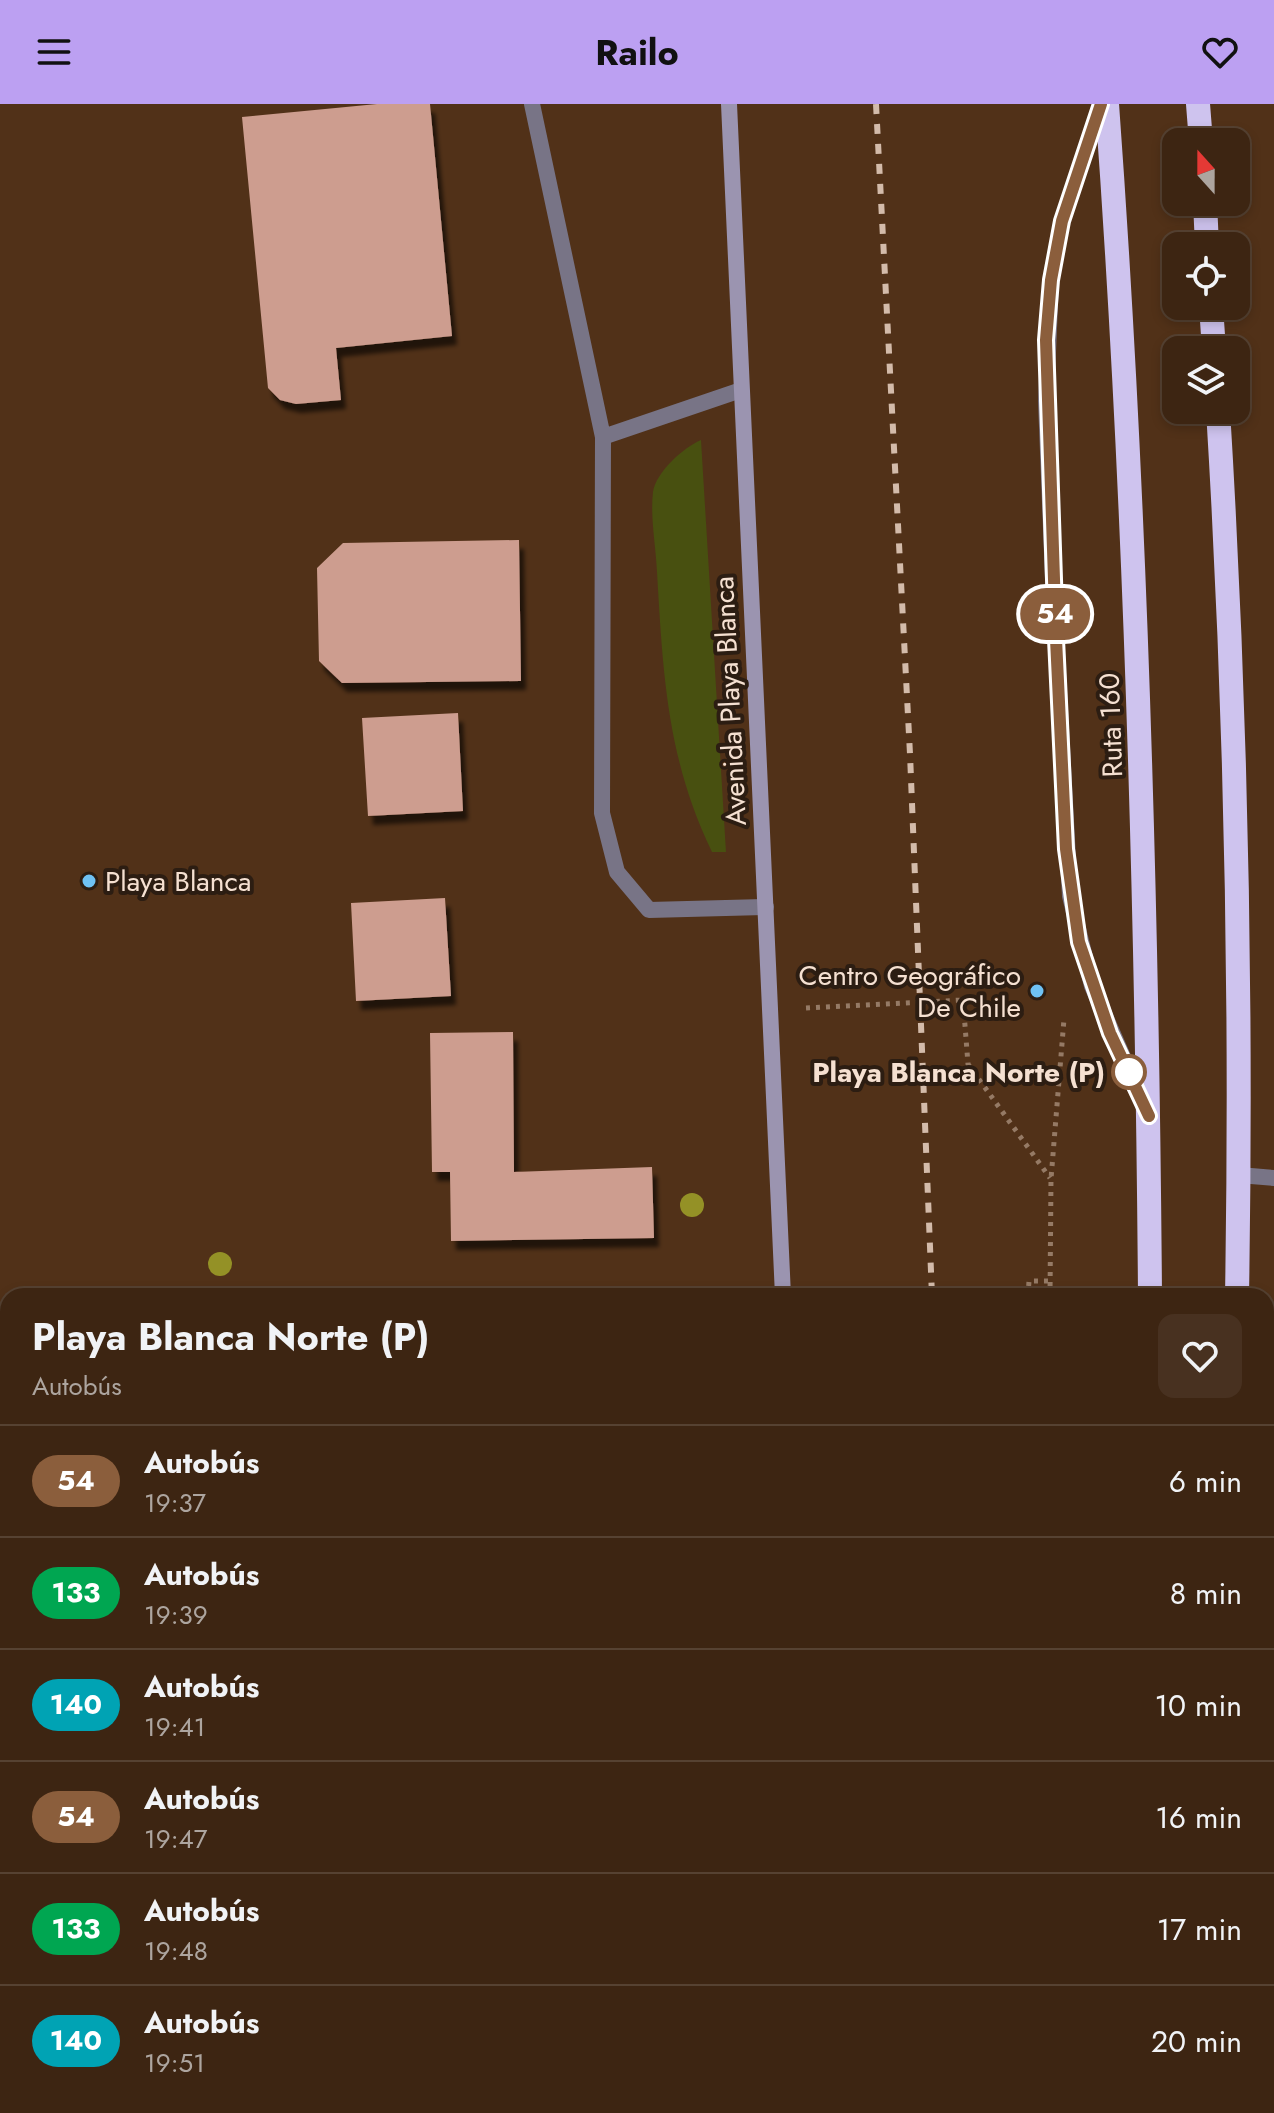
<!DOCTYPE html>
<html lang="es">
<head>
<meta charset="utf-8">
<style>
	:root { --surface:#3d2512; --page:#483120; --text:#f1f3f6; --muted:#ada59f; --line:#564232; --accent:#bca0f2 }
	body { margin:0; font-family:Jost,sans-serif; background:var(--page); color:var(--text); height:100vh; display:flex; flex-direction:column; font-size:30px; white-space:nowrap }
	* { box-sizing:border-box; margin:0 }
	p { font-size:26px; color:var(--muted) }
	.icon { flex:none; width:44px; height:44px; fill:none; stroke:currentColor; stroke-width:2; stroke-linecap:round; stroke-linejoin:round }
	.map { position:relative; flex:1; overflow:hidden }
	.panel { position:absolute; left:0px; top:1184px; width:1274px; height:826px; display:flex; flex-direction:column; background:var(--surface); border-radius:24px 24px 0 0; box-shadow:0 4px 12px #0003,0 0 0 2px var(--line) }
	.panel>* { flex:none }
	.badge { padding:0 16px; border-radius:26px; font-size:28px; line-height:52px }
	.needle { width:52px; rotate:339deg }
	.buttons { position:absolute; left:1162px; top:24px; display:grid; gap:16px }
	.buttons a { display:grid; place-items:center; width:88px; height:88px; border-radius:16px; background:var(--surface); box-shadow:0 4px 12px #0003,0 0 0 2px var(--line); font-size:40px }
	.map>.badge { position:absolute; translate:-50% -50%; box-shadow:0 0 0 4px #fff }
	.round { display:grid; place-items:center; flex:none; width:84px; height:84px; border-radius:16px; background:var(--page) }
	.summary { display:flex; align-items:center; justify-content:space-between; height:136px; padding:0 32px }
	h1 { font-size:38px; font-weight:700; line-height:60px }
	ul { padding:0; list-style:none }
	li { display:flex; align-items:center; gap:24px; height:112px; padding:0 32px; border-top:2px solid var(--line) }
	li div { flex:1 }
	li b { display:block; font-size:30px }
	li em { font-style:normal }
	li .badge { min-width:88px; font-weight:700; text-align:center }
	header { display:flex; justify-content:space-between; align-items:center; height:104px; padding:0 32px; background:var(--accent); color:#111; font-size:36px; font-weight:700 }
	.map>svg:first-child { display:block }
</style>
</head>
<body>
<header><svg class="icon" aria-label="menu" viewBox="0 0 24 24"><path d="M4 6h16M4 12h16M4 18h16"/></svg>Railo<svg class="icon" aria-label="heart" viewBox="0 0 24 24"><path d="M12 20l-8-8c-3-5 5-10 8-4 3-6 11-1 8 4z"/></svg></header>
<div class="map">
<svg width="1274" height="2009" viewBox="0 0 1274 2009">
	<defs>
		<filter id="shadow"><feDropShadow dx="5" dy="9" stdDeviation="2" flood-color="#0009"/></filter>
	</defs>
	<rect width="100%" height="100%" fill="#513118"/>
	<path fill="#485010" d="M701 336 726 748H712C667 655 663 570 657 468 656 443 650 413 653 388 656 368 684 343 701 336Z"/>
	<path fill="#cd9d8f" filter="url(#shadow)" d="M377 0H430L452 232 336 244 341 296 296 300 280 296 268 284 242 13Z
		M519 436 521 577 342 579 319 557 317 464 343 439Z
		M458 609 463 707 368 712 362 614Z
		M445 794 451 892 356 897 351 799Z
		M513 928 514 1068 652 1063 654 1134 451 1137 450 1068H432L430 929Z"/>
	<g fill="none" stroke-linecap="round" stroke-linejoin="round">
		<path stroke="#957a65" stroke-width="5" stroke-dasharray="4 6" stroke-linecap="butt" d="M806 904 963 896 968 960 1050 1074
			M1028 1192 1029 1177H1050
			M1050 1192 1051 1075 1064 915
			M1266 1767H1274"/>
		<path stroke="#787486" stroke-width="16" d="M532 0 603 333 602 709 617 768 649 806 766 803
			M1101 0 1062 117 1051 176 1046 297 1053 475 1070 792 1092 882 1144 1001
			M603 333 741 286
			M1239 1071 1274 1074"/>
		<path stroke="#9b94b0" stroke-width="16" d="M729 0 783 1192
			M797 2009V2002"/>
		<path stroke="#cec3ee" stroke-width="24" d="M1107 0C1136 397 1147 794 1150 1192
			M1198 0 1201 38
			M1205 98 1207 142
			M1211 202 1214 246
			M1218 306C1236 601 1242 897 1237 1192
			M1133 2009V2002
			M1214 2009V2002"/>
		<path stroke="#d3bbaa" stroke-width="6" stroke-dasharray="10 10" stroke-linecap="butt" d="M876 0 910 650 932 1192
			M948 2002V2009"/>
	</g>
	<g fill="#949126">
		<circle cx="692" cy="1101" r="12"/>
		<circle cx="220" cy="1160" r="12"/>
	</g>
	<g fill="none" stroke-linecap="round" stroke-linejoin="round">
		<defs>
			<path id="line" d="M1101 0 1062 117 1051 176 1046 236 1056 535 1066 745 1079 838 1110 929 1149 1012"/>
		</defs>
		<use href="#line" stroke="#fff" stroke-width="18"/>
		<use href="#line" stroke="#8b5e3c" stroke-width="12"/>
	</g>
	<g fill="#6fc2f4" stroke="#2c1d12" stroke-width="3">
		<circle cx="89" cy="777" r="8"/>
		<circle cx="1037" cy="887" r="8"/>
	</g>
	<circle fill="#fff" stroke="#8b5e3c" stroke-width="4" cx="1129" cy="968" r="16"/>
	<g text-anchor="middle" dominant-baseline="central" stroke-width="8" stroke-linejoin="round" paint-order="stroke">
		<g font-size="28" fill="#f5e0d1" stroke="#2c1d12">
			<text transform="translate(730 597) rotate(-93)">Avenida Playa Blanca</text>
			<text transform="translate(1111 621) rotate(-92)">Ruta 160</text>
		</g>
		<g font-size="28" fill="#f5e0d1" stroke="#2c1d12" text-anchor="start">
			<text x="105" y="777">Playa Blanca</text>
			<text x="1021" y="871" text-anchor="end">Centro Geográfico<tspan x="1021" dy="32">De Chile</tspan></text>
		</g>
		<g font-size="28" font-weight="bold" fill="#f5e0d1" stroke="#2c1d12" text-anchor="end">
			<text x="1105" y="968">Playa Blanca Norte (P)</text>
		</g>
	</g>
</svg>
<div class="buttons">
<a><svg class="needle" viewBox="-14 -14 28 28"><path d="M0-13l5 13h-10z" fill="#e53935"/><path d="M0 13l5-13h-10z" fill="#ada59f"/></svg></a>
<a><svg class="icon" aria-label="locate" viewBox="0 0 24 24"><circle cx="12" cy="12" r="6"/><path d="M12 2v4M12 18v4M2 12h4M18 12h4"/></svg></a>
<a><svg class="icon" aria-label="layers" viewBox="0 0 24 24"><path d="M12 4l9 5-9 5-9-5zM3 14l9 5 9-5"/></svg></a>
</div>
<b class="badge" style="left:1055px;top:510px;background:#8b5e3c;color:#fff">54</b>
<section class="panel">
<div class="summary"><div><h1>Playa Blanca Norte (P)</h1><p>Autobús</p></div><a class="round"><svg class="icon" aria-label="heart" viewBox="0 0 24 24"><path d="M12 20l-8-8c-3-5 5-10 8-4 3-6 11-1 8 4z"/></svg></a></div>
<ul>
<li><span class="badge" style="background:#8b5e3c;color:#fff">54</span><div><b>Autobús</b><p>19:37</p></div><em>6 min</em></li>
<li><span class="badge" style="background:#00a651;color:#fff">133</span><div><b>Autobús</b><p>19:39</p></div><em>8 min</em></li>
<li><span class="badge" style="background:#00a3b4;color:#fff">140</span><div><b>Autobús</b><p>19:41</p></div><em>10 min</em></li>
<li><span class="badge" style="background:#8b5e3c;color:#fff">54</span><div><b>Autobús</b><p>19:47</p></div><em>16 min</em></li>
<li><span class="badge" style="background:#00a651;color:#fff">133</span><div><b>Autobús</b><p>19:48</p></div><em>17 min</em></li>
<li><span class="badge" style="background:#00a3b4;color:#fff">140</span><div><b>Autobús</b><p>19:51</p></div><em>20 min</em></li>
</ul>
</section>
</div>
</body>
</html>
